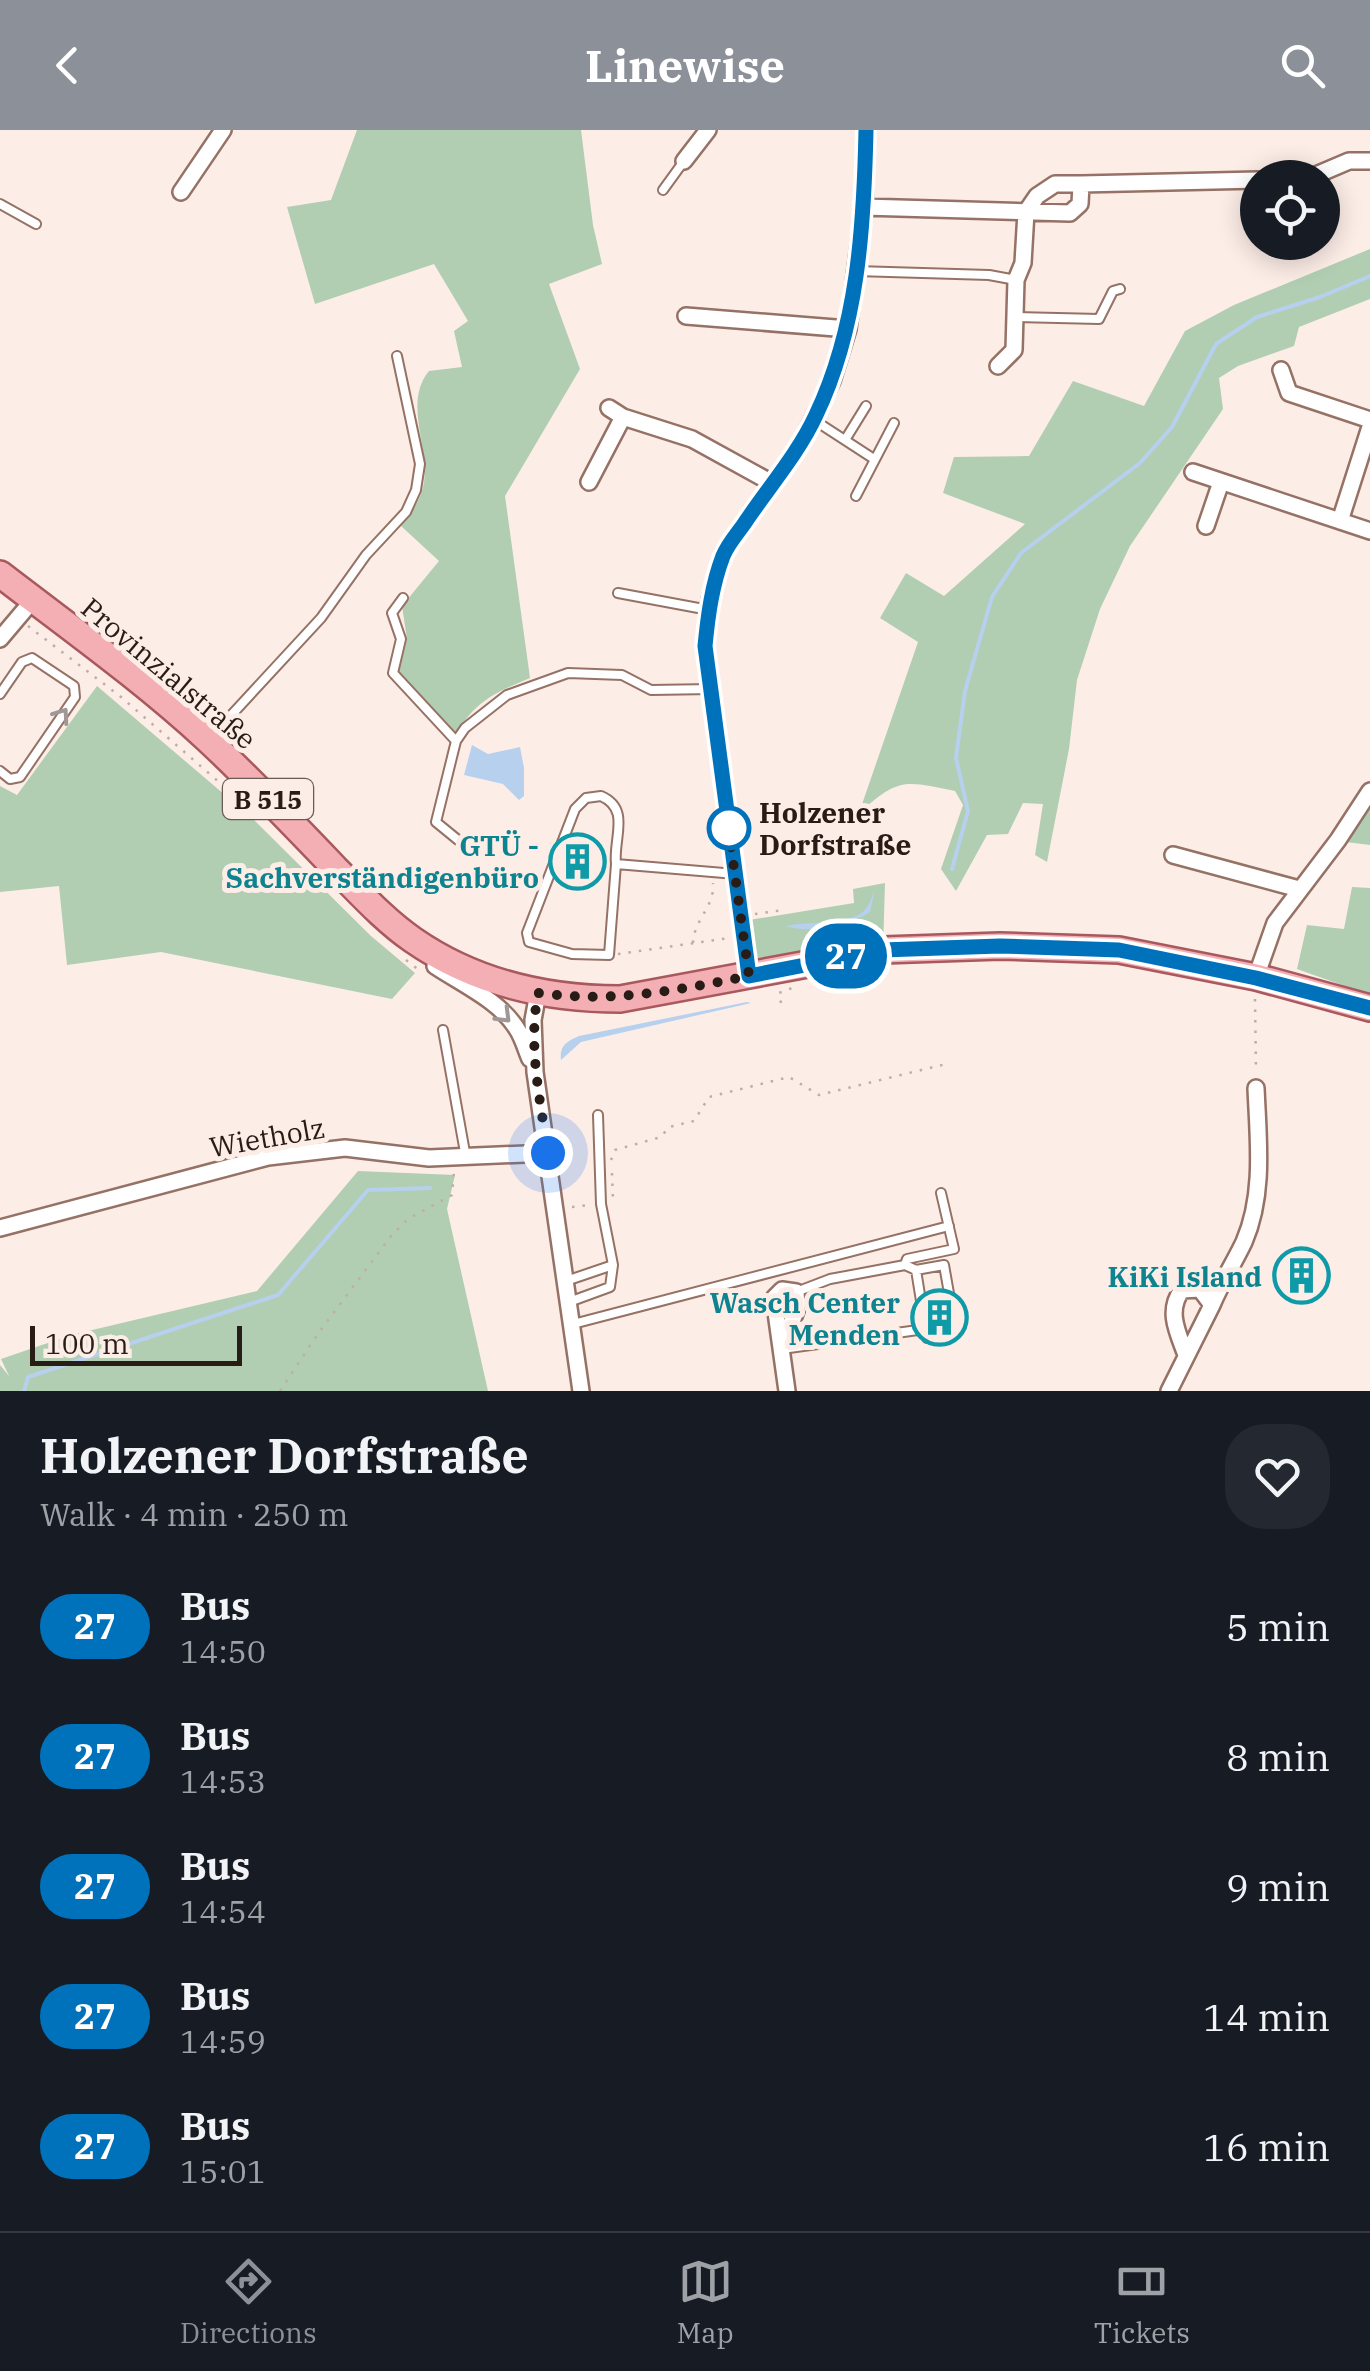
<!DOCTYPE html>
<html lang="en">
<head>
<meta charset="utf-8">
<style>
	:root { --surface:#171b24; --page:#242831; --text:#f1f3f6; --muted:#9ea1a6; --line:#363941; --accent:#8c9099 }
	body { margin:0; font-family:"IBM Plex Serif",serif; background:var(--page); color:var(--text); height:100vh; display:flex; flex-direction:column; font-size:38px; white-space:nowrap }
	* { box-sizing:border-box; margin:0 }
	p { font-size:32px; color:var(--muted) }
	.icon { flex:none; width:55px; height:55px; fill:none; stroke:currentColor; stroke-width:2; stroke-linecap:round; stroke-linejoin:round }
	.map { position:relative; height:1261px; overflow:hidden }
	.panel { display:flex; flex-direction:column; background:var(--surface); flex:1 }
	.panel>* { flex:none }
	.badge { padding:0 20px; border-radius:32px; font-size:35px; line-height:65px }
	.tools { position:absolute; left:1240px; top:30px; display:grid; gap:20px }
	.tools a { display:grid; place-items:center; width:100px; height:100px; border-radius:50%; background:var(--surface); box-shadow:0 5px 25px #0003; font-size:50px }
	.scale { position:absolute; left:30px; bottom:25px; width:212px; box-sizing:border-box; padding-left:10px; border:5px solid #291b16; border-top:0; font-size:28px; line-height:35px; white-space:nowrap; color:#291b16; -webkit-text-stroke:8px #fdede7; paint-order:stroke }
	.you { position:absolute; width:50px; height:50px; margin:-25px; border:8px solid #fff; border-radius:50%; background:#1a73e8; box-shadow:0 0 0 15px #1a73e833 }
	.map>.badge { position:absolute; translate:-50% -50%; box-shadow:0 0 0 5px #fff }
	.round { display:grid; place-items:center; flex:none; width:105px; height:105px; border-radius:40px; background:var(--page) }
	.summary { display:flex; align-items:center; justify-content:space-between; height:170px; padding:0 40px }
	h1 { font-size:48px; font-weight:700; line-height:75px }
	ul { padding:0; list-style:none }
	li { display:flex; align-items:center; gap:30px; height:130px; padding:0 40px }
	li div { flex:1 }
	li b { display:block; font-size:38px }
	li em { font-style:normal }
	li .badge { min-width:110px; font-weight:700; text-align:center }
	header { display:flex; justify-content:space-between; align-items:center; height:130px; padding:0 40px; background:var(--accent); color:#fff; font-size:45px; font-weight:700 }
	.dock { display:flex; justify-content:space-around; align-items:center; height:140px; border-top:2px solid var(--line); background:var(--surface); font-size:28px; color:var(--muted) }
	.dock a { display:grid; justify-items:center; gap:5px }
	.dock .on { color:var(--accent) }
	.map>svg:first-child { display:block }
</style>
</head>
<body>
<header><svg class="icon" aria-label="back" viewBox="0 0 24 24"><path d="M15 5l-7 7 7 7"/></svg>Linewise<svg class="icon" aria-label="search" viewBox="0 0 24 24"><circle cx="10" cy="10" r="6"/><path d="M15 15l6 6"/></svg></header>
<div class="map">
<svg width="1370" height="1261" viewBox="0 0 1370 1261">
	<rect width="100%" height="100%" fill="#fdede7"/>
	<path fill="#b1ceb2" d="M357 0H581L593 95 602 134 549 154 580 239 505 366 530 548C494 563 476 571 455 605L398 545 407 509 402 476 439 431 401 396C409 386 418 374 422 361 434 323 401 275 429 241L462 237 454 201 468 191 434 134 315 174 287 77 331 70Z
		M1370 119V169L1299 197 1294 216 1238 236 1219 248 1223 279 1130 416 1100 479 1077 550 1069 619 1047 732 1035 725 1043 674 1023 673 1008 704 987 705 956 761 941 739 963 675 955 661C904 650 898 648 859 683L918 512 880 488 906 443 944 466 1025 394 943 363 954 327 1029 326 1073 251 1144 276 1185 201 1234 175Z
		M97 556 252 688 371 806 415 843 392 869 161 822 67 835 59 756 0 762V656L17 665Z
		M1370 661V715L1338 711Z
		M885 753 883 820 749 846 743 791 854 773 853 759Z
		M1352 757 1370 758V865L1297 839 1307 795 1344 799Z
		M358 1041 455 1045 447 1079 488 1261H0V1235L9 1246 1 1229 71 1205 257 1161Z"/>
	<path fill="#b6d0ee" d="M472 615 488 624 520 617 524 638V666L519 670 503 654 464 645Z
		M875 760 870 782C850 796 809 804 786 796 805 791 847 796 864 781 869 776 872 766 875 760Z
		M747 872 751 873 581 912 561 930C559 916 567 911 579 906Z"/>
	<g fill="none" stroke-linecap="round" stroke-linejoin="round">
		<path stroke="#b6d0ee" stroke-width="4" d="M952 739 968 681 956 628 965 561 992 467 1021 423 1140 333 1172 297 1216 214 1257 187 1320 167 1370 146
			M24 1261 28 1247 278 1165 368 1060 430 1058"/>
		<defs>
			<path id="service" d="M663 60 684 31
				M0 74 36 94
				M856 141 989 145 1016 150
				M1015 187 1099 189 1113 161 1120 159
				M814 290 874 329
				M845 310 866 276
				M856 366 894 293
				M618 463 709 480
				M403 468 392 483 401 509 393 543 456 611
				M0 564 22 532 32 528 74 556 75 567 20 647 10 649 0 641
				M211 607 321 488 366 425 406 382 416 360 420 334 397 226
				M458 710 436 692 456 611 465 598 507 565 568 543 622 545 651 560 712 559
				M616 734C613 708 631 679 601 666L586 668 575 679 527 803 529 812 572 824 609 825 616 734 736 744
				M443 900 466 1028
				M905 1135 916 1140 944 1135 956 1203 927 1208 916 1140
				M566 1151 613 1135
				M796 1162 830 1149 905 1135 907 1129 954 1119 941 1063
				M569 1172 610 1157 613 1135 601 1074 598 985
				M573 1194 949 1096
				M782 1219 925 1199"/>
			<path id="minor" d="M684 31 708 0
				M1309 48 1349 31H1370
				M181 62 223 0
				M864 77 1070 83 1080 74 1081 54 1258 50
				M686 186 848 199
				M998 236 1014 220 1016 150 1023 133 1026 82 1037 66 1055 54H1081
				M1281 240 1289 263 1370 290
				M609 278 623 287 692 309 772 353
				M1193 342 1370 401
				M589 352 623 287
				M1340 391 1370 297
				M1206 396 1221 352
				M0 509 33 470
				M1173 725 1299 759
				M435 836C462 854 500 871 517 899 523 908 526 920 530 929
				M749 846 705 516 710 470 724 422 800 315 832 251 848 199 864 77 866 0
				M1256 847 1275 793 1338 710 1370 661
				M538 863 533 890 535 942 581 1261
				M0 1098 268 1027 345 1018 429 1028 548 1023
				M1212 1175C1221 1153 1234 1133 1244 1112 1265 1064 1258 1008 1256 958
				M782 1219 797 1178 796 1162 782 1160 774 1168 787 1261
				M1169 1261 1212 1175 1200 1159 1182 1160C1166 1181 1178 1203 1186 1225"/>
			<path id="primary" d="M0 444C70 498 142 549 207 609 251 650 293 694 335 738 360 763 384 790 413 810 475 853 546 869 620 869L883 820 1000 816 1119 820 1256 847 1370 878"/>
		</defs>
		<use href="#service" stroke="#957265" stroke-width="12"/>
		<use href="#minor" stroke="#957265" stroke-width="20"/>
		<use href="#primary" stroke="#a8595d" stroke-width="30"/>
		<path stroke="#bdaea8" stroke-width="2.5" stroke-dasharray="2.5 8" stroke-linecap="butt" d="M28 496 121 567 242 672
			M755 784 784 780
			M693 813C694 789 715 777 713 753
			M618 824 729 808
			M406 830 419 840
			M1255 869 1256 941
			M781 873 779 863 792 858
			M611 1030 615 1020 661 1007 669 997 694 991 709 967 789 947 819 965 946 934
			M612 1043 613 1070
			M572 1077 589 1075
			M280 1261 317 1205 391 1106 408 1089 452 1065 454 1042"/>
		<use href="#service" stroke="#fff" stroke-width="8"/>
		<use href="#minor" stroke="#fff" stroke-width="15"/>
		<use href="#primary" stroke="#f4afb5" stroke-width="25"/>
	</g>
	<defs><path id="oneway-chevron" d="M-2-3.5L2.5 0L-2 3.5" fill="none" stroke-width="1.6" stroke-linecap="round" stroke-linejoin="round" transform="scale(2.5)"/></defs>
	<g stroke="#9f9896">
		<use href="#oneway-chevron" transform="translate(62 585) rotate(-55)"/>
		<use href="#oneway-chevron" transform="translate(504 886) rotate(45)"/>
	</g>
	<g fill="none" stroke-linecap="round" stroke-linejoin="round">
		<defs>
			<path id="line" d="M866 0C864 97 858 197 816 285 798 324 768 358 744 394 737 404 728 414 723 426 712 455 708 485 705 516L749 846 882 820 1000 816 1119 820 1256 848 1370 878"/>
		</defs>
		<use href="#line" stroke="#fff" stroke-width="22"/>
		<use href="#line" stroke="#0072bc" stroke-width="15"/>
		<path stroke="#291b16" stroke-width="10" stroke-dasharray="0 18" d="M548 1023C540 969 528 917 538 863 615 873 673 861 749 846L728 695 729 698"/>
	</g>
	<defs>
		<symbol id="building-ring" viewBox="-11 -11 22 22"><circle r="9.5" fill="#fdede7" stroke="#0f9aa8" stroke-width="1.5"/><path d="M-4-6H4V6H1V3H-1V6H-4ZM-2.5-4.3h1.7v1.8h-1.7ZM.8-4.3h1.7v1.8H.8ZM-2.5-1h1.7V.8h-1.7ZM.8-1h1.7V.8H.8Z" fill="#0f9aa8"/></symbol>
	</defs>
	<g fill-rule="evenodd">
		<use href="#building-ring" x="546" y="700" width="63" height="63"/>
		<use href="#building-ring" x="1270" y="1114" width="63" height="63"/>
		<use href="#building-ring" x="908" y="1156" width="63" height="63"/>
	</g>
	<circle fill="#fff" stroke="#0072bc" stroke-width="5" cx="729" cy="698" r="20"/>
	<g text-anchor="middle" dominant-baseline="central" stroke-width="10" stroke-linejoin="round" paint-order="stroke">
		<rect fill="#fdede7" stroke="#695a55" stroke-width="2.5" x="223" y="649" width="90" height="40" rx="8"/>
		<g font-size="25" font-weight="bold" fill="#291b16">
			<text x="268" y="669">B 515</text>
		</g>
		<g font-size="28" fill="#291b16" stroke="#fdede7">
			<text transform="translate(169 543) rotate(40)">Provinzialstraße</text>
			<text transform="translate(267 1007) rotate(-10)">Wietholz</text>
		</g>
		<g font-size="28" font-weight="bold" fill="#291b16" stroke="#fdede7" text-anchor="start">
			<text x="759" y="682">Holzener<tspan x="759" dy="32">Dorfstraße</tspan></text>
		</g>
		<g font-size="28" font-weight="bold" fill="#0d838f" stroke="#fdede7" text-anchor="end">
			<text x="539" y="715">GTÜ -<tspan x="539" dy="32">Sachverständigenbüro</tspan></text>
			<text x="1262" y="1146">KiKi Island</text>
			<text x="900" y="1172">Wasch Center<tspan x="900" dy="32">Menden</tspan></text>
		</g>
	</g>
</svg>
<div class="tools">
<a><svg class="icon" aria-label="locate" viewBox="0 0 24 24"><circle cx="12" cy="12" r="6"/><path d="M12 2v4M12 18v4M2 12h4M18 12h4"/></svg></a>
</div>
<div class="scale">100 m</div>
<div class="you" style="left:548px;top:1023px"></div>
<b class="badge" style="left:846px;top:826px;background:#0072bc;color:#fff">27</b>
</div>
<section class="panel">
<div class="summary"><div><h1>Holzener Dorfstraße</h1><p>Walk · 4 min · 250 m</p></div><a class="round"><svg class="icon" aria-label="heart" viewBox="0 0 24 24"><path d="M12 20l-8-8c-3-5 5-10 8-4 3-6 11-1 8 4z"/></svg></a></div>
<ul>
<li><span class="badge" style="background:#0072bc;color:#fff">27</span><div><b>Bus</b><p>14:50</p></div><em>5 min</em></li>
<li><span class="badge" style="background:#0072bc;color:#fff">27</span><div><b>Bus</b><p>14:53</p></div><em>8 min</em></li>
<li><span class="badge" style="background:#0072bc;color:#fff">27</span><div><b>Bus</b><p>14:54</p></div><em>9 min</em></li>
<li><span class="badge" style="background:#0072bc;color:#fff">27</span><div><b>Bus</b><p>14:59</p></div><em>14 min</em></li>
<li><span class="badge" style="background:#0072bc;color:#fff">27</span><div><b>Bus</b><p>15:01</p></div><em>16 min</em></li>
</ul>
</section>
<nav class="dock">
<a class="on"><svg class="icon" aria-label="directions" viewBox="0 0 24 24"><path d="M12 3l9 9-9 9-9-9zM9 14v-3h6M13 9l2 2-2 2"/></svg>Directions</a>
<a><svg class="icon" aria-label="map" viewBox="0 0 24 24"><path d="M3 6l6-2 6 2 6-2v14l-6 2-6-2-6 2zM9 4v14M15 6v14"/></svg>Map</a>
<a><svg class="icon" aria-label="tickets" viewBox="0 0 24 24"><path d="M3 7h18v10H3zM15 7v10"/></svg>Tickets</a>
</nav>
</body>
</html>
